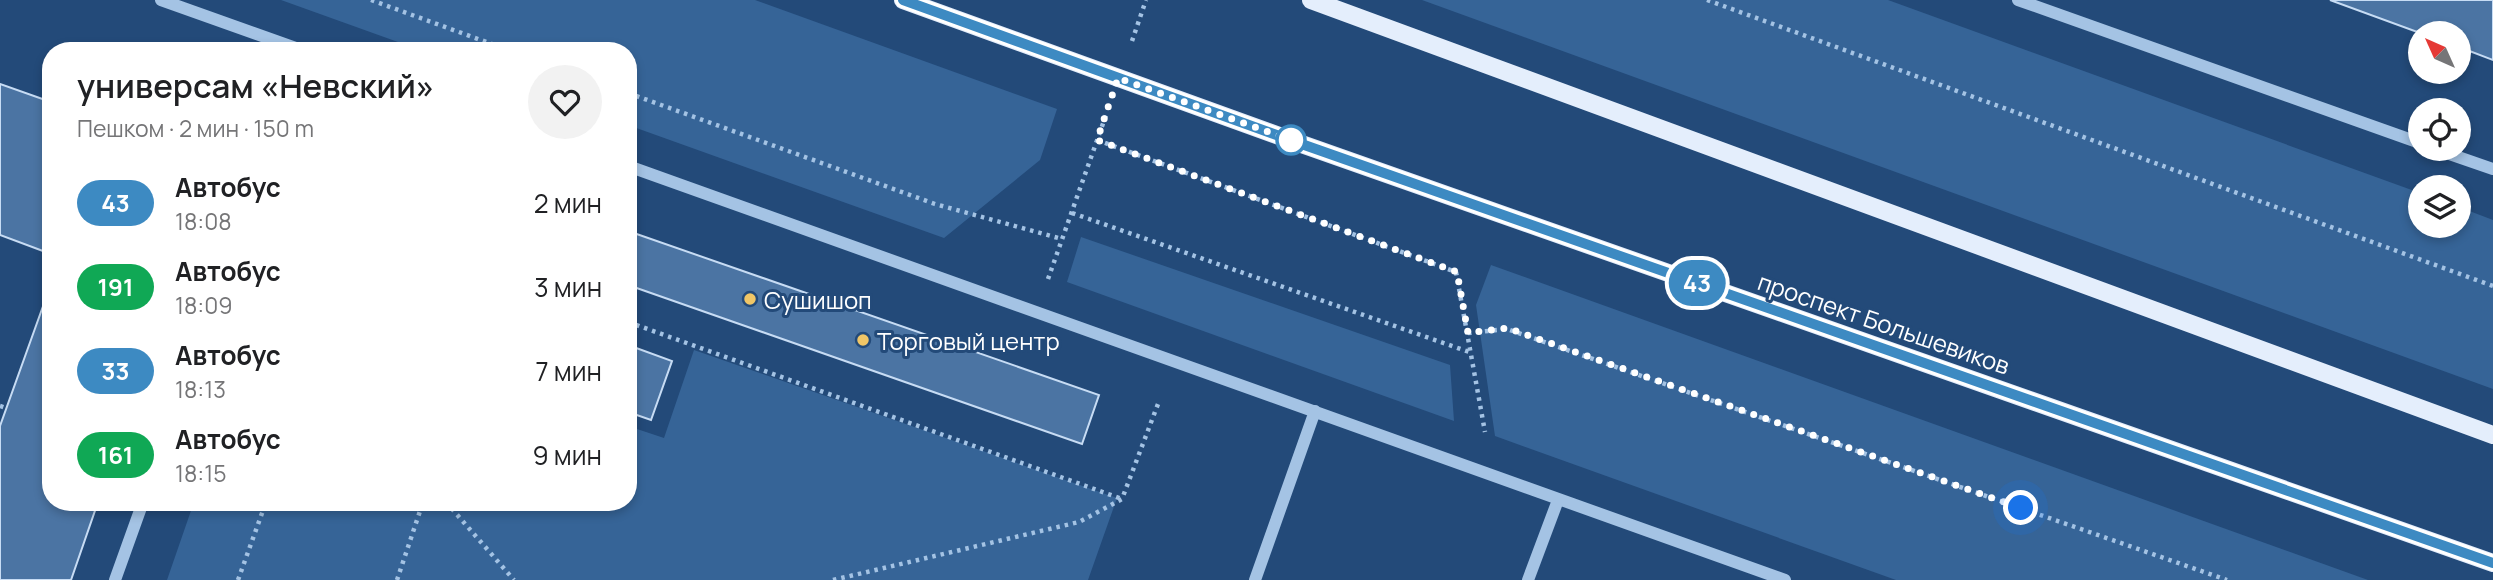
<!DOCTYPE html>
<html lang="ru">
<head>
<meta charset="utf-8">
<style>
	:root { --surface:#fff; --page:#f2f2f2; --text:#202124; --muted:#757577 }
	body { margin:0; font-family:Manrope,sans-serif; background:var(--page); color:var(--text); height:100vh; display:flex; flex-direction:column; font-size:26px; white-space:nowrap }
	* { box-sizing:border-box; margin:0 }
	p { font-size:23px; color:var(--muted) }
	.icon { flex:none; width:38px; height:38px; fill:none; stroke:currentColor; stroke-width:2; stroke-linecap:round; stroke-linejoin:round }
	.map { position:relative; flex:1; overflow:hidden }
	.drawer { position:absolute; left:42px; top:42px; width:595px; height:469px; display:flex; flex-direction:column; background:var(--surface); border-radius:28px; box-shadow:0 4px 10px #0003 }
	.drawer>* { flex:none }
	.badge { padding:0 14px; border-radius:23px; font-size:24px; line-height:46px }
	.needle { width:46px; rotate:315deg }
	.tools { position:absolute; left:2408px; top:21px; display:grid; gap:14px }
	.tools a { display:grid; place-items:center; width:63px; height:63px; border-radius:50%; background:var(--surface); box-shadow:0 4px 10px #0003; font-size:35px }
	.you { position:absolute; width:35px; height:35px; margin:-18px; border:5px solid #fff; border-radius:50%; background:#1a73e8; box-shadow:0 0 0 10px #1a73e833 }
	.map>.badge { position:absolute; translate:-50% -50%; box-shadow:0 0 0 4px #fff }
	.round { display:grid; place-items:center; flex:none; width:74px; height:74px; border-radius:37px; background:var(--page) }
	.head { display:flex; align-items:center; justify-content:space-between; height:119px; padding:0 35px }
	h1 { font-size:33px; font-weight:600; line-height:52px }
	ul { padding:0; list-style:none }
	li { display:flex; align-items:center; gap:21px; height:84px; padding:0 35px }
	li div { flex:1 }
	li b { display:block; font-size:26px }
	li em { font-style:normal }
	li .badge { min-width:77px; font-weight:700; text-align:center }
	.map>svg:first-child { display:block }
</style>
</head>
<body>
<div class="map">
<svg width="2493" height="580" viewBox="0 0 2493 580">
	<rect width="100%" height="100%" fill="#234a79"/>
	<path fill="#366497" d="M281 0H755L1057 109 1040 160 944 238 628 125V51H423Z
		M1422 0H1888L2420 193V226H2459V207L2493 220V389Z
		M1081 237 1450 365 1454 421 1067 282Z
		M1491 265 2368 580H1896L1495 436 1476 305Z
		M694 350 1117 498 1088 580H167L194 502H628V426L664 438Z"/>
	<path fill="#4b74a3" stroke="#c7dcf4" stroke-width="2" d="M2330 0H2493V60L2459 47V33H2420Z
		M0 84 51 102V254L0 235Z
		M628 231 1099 395 1082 444 628 285Z
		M51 284V502H98L71 580H0V426Z
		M628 345 672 361 651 420 628 412Z"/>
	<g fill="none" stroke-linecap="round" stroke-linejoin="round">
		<path stroke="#a4c3e4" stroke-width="4.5" stroke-dasharray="3.5 5" stroke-linecap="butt" d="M371 0 511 51
			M1707 0 2493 286
			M1132 41 1146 0
			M628 93 935 204 1062 239
			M1097 140 1456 272 1485 432
			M1072 213 1472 353
			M1048 279 1106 115
			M628 322 1122 499
			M1468 333 1507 329 2227 580
			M0 406 6 408
			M446 502 514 580
			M238 580 266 502
			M397 580 423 502
			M833 580 1079 522 1122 499 1158 404"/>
		<path stroke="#a4c3e4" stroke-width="12" d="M161 0 304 51
			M2018 0 2420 143
			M2435 149 2493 169
			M628 166 1785 580
			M115 580 143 502
			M1255 580 1315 411
			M1528 580 1558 500"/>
		<path stroke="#e4eefc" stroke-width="18" d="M903 0 1293 141 2493 563
			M1311 0 2493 435"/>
	</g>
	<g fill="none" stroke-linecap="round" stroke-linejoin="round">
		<defs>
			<path id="line" d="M903 0 1293 141 2493 563"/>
		</defs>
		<use href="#line" stroke="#fff" stroke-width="16"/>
		<use href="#line" stroke="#3d8ac2" stroke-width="10"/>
		<path stroke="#fff" stroke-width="7" stroke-dasharray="0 12.6" d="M1291 140 1118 78 1097 140 1457 272 1468 333 1507 328 2021 508"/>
	</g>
	<circle fill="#fff" stroke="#3d8ac2" stroke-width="3.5" cx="1291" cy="140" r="14"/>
	<g fill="#f0c667" stroke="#234a79" stroke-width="2.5">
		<circle cx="750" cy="299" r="7"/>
		<circle cx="863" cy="340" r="7"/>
	</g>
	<g text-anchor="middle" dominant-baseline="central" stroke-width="6" stroke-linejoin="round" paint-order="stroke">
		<g font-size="24" fill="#fff" stroke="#234a79" text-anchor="start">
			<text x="764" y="299">Сушишоп</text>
			<text x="877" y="340">Торговый центр</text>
		</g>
		<g font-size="24" fill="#fff" stroke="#234a79">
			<text transform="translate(1884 323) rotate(19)">проспект Большевиков</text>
		</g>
	</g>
</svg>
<div class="tools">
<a><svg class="needle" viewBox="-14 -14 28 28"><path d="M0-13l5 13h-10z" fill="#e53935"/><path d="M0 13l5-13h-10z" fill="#757577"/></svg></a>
<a><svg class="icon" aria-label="locate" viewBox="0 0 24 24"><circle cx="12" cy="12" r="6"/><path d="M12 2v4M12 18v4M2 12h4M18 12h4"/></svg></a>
<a><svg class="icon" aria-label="layers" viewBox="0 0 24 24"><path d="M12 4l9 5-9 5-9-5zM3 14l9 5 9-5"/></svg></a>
</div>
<div class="you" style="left:2021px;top:508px"></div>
<b class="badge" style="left:1697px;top:283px;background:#3d8ac2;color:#fff">43</b>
<section class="drawer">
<div class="head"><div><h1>универсам «Невский»</h1><p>Пешком · 2 мин · 150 m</p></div><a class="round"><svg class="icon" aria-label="heart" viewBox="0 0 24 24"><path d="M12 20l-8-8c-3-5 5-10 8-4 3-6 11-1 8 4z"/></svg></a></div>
<ul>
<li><span class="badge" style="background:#3d8ac2;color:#fff">43</span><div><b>Автобус</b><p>18:08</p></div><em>2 мин</em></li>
<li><span class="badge" style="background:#10a855;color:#fff">191</span><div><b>Автобус</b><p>18:09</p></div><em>3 мин</em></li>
<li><span class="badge" style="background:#3d8ac2;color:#fff">33</span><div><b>Автобус</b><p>18:13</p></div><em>7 мин</em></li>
<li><span class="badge" style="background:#10a855;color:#fff">161</span><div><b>Автобус</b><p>18:15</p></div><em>9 мин</em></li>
</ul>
</section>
</div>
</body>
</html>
